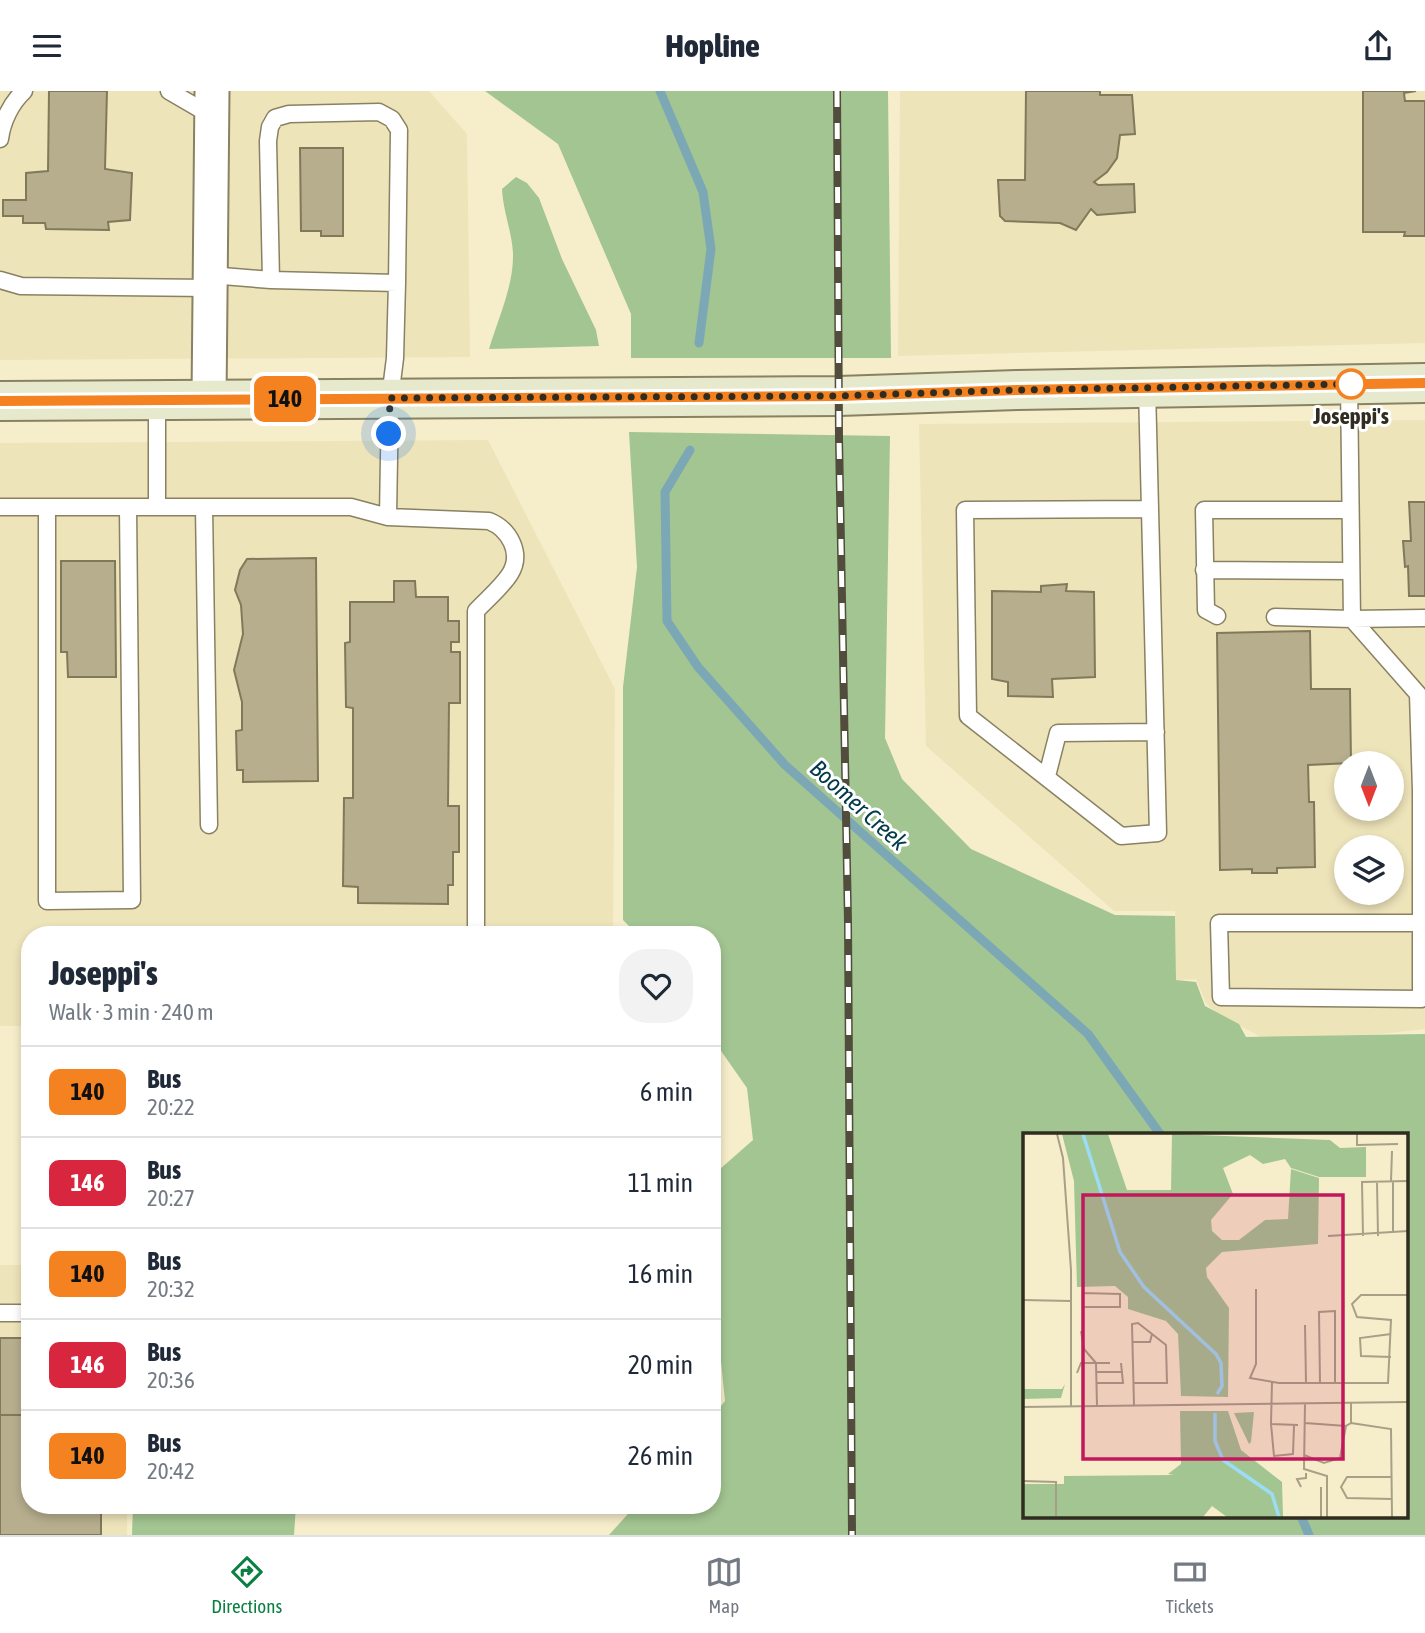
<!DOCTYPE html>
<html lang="en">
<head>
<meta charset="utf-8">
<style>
	:root { --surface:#fff; --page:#f2f2f3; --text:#1f2937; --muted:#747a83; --line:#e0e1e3; --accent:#0b8043 }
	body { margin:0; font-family:"Asap Condensed",sans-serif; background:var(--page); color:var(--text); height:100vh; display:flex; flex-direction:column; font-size:26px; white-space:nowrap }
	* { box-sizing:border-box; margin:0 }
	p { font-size:23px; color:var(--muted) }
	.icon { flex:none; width:38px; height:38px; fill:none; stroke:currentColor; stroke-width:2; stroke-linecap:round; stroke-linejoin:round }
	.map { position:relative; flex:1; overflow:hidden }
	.details { position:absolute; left:21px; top:835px; width:700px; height:588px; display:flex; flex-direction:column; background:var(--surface); border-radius:28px; box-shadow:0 4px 10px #0003 }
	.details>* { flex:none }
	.badge { padding:0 14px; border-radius:10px; font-size:24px; line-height:46px }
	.needle { width:46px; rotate:180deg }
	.buttons { position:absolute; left:1334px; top:660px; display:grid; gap:14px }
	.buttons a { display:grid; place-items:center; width:70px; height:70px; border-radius:50%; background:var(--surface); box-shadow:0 4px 10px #0003; font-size:35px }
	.you { position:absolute; width:35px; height:35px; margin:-18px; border:5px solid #fff; border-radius:50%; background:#1a73e8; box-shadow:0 0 0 10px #1a73e833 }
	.map>.badge { position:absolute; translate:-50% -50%; box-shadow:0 0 0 4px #fff }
	.round { display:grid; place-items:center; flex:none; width:74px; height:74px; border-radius:28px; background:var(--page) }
	.headline { display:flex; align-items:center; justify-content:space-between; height:119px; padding:0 28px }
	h1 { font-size:33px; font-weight:800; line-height:52px }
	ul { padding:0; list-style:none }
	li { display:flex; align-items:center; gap:21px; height:91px; padding:0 28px; border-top:2px solid var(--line) }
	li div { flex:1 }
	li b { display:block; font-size:26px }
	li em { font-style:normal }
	li .badge { min-width:77px; font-weight:700; text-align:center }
	header { display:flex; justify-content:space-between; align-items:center; height:91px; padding:0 28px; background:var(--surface); font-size:32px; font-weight:800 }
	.tab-bar { display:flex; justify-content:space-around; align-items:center; height:98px; border-top:2px solid var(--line); background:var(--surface); font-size:19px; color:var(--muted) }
	.tab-bar a { display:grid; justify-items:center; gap:4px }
	.tab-bar .current { color:var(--accent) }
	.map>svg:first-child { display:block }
</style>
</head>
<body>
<header><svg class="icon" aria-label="menu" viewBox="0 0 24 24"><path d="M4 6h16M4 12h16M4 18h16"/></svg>Hopline<svg class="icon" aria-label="share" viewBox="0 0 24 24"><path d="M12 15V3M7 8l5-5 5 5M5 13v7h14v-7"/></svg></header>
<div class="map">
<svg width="1425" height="1444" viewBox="0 0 1425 1444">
	<rect width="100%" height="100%" fill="#f6edcb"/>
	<path fill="#eee4ba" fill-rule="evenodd" d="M0 0H429L467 43 470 266 0 269Z
		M900 0H1425V252L898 265Z
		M1425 329V938L1380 943 1263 947 1216 922 1206 912 1196 888 1176 889 1175 820H1114L926 655 919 333ZM1346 672H1391V718H1346ZM1346 756H1391V802H1346Z
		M488 349 615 598 613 835 604 844H30V935H0V352Z
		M0 1174H30V1414H127V1444H0Z"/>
	<path fill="#a3c592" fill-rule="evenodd" d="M485 0H888L891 267H631V223L558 53Z
		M516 86 527 92 539 107 562 168 596 239 599 255 489 258C498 228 514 194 513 162 512 141 503 120 502 98Z
		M629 341 890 345 885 647 902 688 971 758 1115 824 1175 825 1176 889 1196 891 1205 915 1239 933 1246 946 1425 943V1444H609L636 1414H712V1326L725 1310 719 1250 712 1244V1085L753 1049 747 997 712 947V844L637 843 623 829V596L637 476ZM1024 1043H1406V1425H1024Z
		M133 1414H296L294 1444H132Z"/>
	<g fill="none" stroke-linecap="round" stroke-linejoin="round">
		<path stroke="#7ca8b6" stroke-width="9" d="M660 0 703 101 711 158 699 252
			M690 359 665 401 667 530 698 576 785 674 1088 943 1160 1043
			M1301 1425 1309 1444"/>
	</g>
	<path fill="#b6ae8d" stroke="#81795a" stroke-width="2" d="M49 0H107L105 78 132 82 130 129 108 131 109 139 46 138 45 132H23V125H3V109H26V82L48 80Z
		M1026 0H1100V4H1132L1135 43 1120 44 1117 67 1107 81 1094 91 1098 94 1134 93 1135 121 1097 124 1091 118 1076 139 1060 132 1005 130 1000 125 998 89H1025Z
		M1363 0H1416L1404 2 1405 10H1425V145H1404L1405 141H1363Z
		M300 57H343V145H321V140H301Z
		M1409 411H1425V505H1409L1408 475 1405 476 1403 450H1411Z
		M316 467 318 690 243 691V679H237L236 640 242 639V611L234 579 243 543 241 514 235 499 240 479 247 468Z
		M61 470H115L116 586H68L67 561H61Z
		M394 490H415L416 506H448V530H459V551H451V561H460V612H449L448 715H459V761H453V794H448V813L358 812V796L343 795 344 707H353V617L346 616 345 552 350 551V511H394Z
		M1067 493 1066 500 1094 501 1095 586 1052 588 1053 606 1008 605V591L992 588V500L1041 501V495Z
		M1310 540 1311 598H1350L1351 672 1308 674 1309 711H1314L1315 776 1277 777V782H1252V778L1220 779 1217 542Z
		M0 1247H30V1324H0Z
		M0 1324H30V1414H101V1444H0Z"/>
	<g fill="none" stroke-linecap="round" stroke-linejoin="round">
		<defs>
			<path id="lane" d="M169 0 212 25
				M0 48C2 31 11 12 24 0
				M210 184 271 189 397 192 395 267 390 307 388 426
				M0 189 21 195 210 197
				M271 189 268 50 270 36 275 27 289 23 379 21 392 28 399 39 397 192
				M1349 293 1352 528 1418 603 1421 700H1425
				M1147 297 1158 742 1121 745 968 625 965 419 1149 418
				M0 416H351L388 426 489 430C509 438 523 462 510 483 501 497 487 508 476 520V844
				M47 416V810L132 809 128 416
				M157 416V310
				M204 416 209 734
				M1204 479 1351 480
				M1217 525 1206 519 1204 419H1350
				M1275 526 1352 528 1425 527
				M1047 685 1058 642 1156 641
				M1421 700V908L1221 906 1219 832H1421
				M0 1222H30"/>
			<path id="street" d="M209 309 212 0"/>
			<path id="secondary" d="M0 310 839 305 1017 299 1425 292"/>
		</defs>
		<use href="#lane" stroke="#898162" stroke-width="19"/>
		<use href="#street" stroke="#898162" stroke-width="37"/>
		<use href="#secondary" stroke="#898162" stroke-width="42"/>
		<use href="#lane" stroke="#fff" stroke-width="16"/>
		<use href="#street" stroke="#fff" stroke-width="33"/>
		<use href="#secondary" stroke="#e7e9cc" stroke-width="38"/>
		<defs>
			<path id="rail" d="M837 0 839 347 848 831 852 1444"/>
		</defs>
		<use href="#rail" stroke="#514c3c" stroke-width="8"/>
		<use href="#rail" stroke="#fff" stroke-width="5" stroke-dasharray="16" stroke-linecap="butt"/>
	</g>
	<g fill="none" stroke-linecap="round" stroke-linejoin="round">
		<defs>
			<path id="line" d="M0 310 839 305 1017 299 1425 292"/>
		</defs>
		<use href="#line" stroke="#fff" stroke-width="16"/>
		<use href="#line" stroke="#f58220" stroke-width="10"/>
		<path stroke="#302c1f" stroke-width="7" stroke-dasharray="0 12.6" d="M389 343 390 307 839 305 1017 299 1351 293"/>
	</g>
	<circle fill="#fff" stroke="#f58220" stroke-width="3.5" cx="1351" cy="293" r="14"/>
	<g text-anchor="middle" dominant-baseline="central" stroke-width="6" stroke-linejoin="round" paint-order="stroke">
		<g font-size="23" font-weight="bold" fill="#302c1f" stroke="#fff">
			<text x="1351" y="325">Joseppi's</text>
		</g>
		<g font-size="24" font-style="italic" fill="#003a4b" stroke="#fff">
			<text transform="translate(859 714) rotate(42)">Boomer Creek</text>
		</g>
	</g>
	<g transform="translate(1023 1042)">
		<rect width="385" height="385" fill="#f6edcb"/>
		<path d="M39 1H85L104 57H148L149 1 307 7 317 15 343 14V44H296L268 35 262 26 240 31 227 22 200 35 210 61 188 87 189 98 199 107H216L242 87 265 86 268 36 296 45 295 111 199 119 183 135 184 144 206 175 205 264 158 263 155 201 143 188 105 176V164L92 153 54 154 51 48ZM42 251 38 265 0 266V256H39ZM157 278H205L218 317 259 349 260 384H204L189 373 180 384H0V351H41V343L151 342 145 341 158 331ZM231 279 228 309 226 311 211 280Z" fill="#a3c592"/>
		<path fill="none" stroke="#9cddf6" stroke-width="3.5" d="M60 1 97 119 121 154 193 221 198 230 199 253 194 261M192 280V308L200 327 249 361 256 384"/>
		<path fill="none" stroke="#a7a086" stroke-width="2" d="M34 1 40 25 48 137V273M334 1V12L375 11M368 48 369 18M370 48V98M354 49 355 103M305 103 385 98M340 103 339 49 385 48M233 156V231L227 245 256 250H365L368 187 334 184 329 171 338 162H385M0 167 48 168M60 174H97V161L60 160V198M282 192 283 250M58 198 61 216 73 230 74 273M109 209H127L129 201M368 224 338 223 337 205 368 201M73 239H100M54 240 58 230H87M249 249 248 291 275 292M73 250H100L98 230M110 250H144L143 212 115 190 109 191 111 272M297 250 296 179 312 178V250M282 270 281 336 304 343V384M0 274 385 269M282 290 323 293M328 290 368 296 369 384M248 291 251 323 270 321 271 292M281 322 301 330 317 325 323 293 328 290V270M0 348 33 349V384M278 354 274 346 283 345V340M369 366 324 365 318 354 324 344H369M298 384V354"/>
		<path fill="#c2185b" fill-opacity="0.15" stroke="#c2185b" stroke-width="3.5" d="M60 62H320V326H60Z"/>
		<rect width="385" height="385" fill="none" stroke="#302c1f" stroke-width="3.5"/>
	</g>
</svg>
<div class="buttons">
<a><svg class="needle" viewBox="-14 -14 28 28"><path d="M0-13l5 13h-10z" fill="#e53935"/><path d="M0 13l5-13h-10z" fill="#747a83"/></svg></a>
<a><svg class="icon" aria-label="layers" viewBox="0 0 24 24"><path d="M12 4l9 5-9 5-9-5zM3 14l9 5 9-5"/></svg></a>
</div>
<div class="you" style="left:389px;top:343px"></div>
<b class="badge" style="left:285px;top:308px;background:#f58220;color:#111">140</b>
<section class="details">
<div class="headline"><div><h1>Joseppi's</h1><p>Walk · 3 min · 240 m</p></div><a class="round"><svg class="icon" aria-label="heart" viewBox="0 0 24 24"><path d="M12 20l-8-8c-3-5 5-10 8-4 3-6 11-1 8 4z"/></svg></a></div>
<ul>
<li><span class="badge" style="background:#f58220;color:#111">140</span><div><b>Bus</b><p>20:22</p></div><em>6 min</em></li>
<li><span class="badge" style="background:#d7263d;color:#fff">146</span><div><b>Bus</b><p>20:27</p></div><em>11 min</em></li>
<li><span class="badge" style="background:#f58220;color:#111">140</span><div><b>Bus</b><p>20:32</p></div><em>16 min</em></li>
<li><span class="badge" style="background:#d7263d;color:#fff">146</span><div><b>Bus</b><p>20:36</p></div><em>20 min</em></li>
<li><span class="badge" style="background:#f58220;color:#111">140</span><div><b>Bus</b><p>20:42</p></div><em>26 min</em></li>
</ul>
</section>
</div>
<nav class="tab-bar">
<a class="current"><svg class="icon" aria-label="directions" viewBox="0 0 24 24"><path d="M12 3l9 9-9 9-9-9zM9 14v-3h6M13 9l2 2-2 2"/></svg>Directions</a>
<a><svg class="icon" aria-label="map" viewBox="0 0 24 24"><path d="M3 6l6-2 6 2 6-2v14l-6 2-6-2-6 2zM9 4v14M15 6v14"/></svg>Map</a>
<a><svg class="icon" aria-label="tickets" viewBox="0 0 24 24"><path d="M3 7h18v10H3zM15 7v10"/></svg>Tickets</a>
</nav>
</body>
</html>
